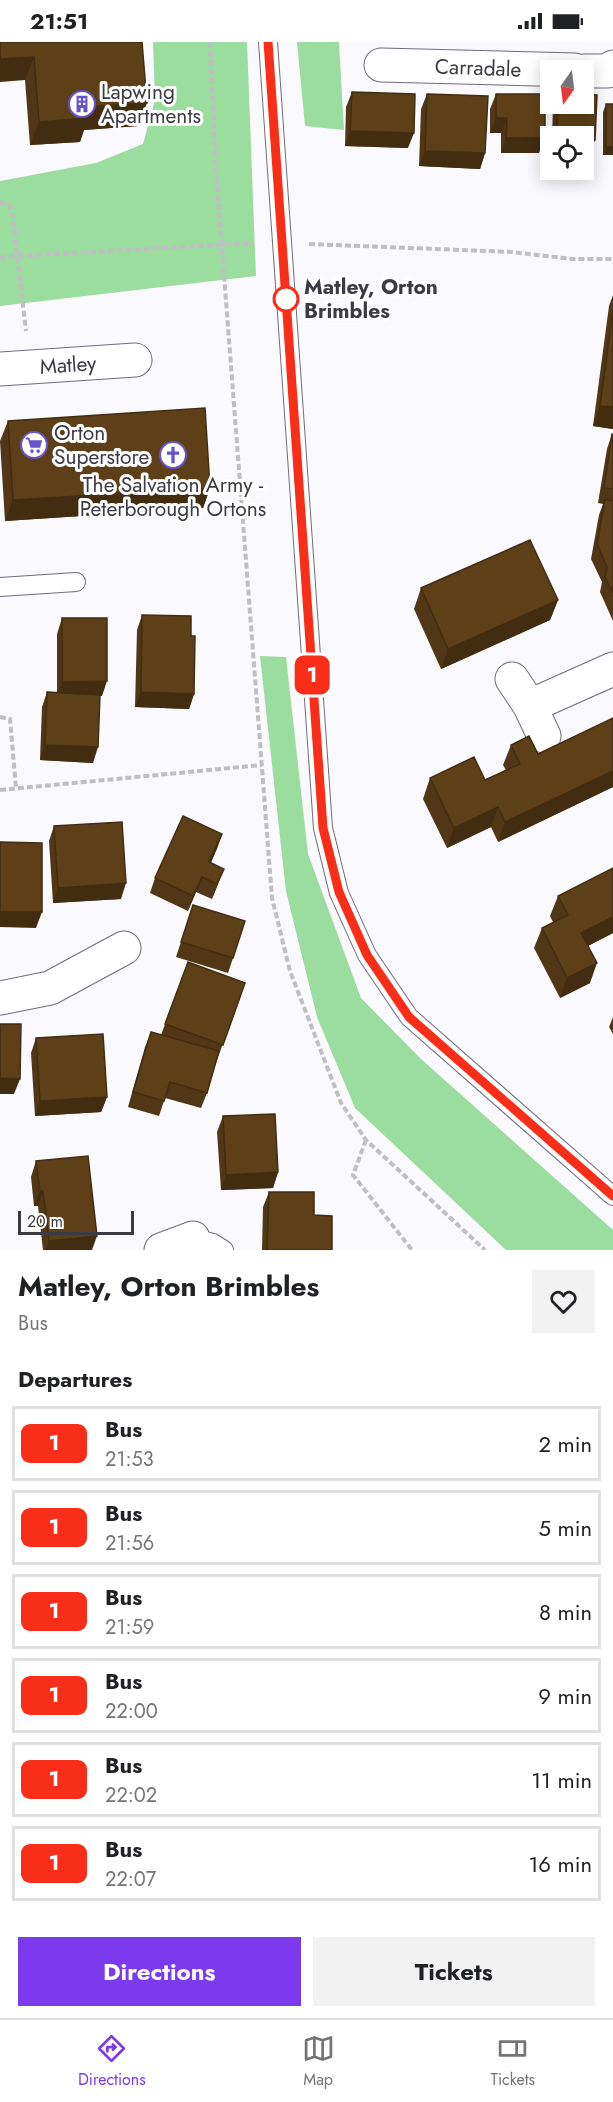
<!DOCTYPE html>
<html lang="en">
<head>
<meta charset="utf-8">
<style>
	:root { --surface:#fff; --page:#f2f2f2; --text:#202124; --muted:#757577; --line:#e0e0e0; --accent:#7c3aed }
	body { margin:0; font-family:Jost,sans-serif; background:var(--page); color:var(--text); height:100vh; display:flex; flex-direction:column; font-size:22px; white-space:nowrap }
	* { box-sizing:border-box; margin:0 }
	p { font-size:20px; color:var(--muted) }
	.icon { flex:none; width:33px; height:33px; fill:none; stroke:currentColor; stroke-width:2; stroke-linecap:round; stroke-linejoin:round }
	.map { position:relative; height:1208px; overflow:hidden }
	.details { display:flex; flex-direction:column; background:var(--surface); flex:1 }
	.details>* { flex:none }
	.badge { padding:0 12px; border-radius:9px; font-size:21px; line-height:39px }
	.needle { width:39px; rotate:194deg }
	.controls { position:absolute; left:540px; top:18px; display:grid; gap:12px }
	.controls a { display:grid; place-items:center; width:54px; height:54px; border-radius:0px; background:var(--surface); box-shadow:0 3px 15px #0003; font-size:30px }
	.scale { position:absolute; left:18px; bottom:15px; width:116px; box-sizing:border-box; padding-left:6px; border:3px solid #3c3a42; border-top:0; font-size:16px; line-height:21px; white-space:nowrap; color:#3c3a42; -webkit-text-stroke:4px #fff; paint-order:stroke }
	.map>.badge { position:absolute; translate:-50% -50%; box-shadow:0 0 0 3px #fff }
	h2 { padding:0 18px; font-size:22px; line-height:54px }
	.round { display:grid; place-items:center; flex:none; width:63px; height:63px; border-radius:0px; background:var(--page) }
	.headline { display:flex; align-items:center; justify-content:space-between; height:102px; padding:0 18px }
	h1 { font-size:28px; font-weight:700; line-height:45px }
	.button { display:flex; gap:12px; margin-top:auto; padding:12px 18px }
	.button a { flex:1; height:69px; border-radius:0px; background:var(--accent); color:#fff; font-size:24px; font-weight:700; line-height:69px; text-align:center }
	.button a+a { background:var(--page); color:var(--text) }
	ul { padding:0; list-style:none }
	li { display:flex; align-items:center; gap:18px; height:75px; margin:0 12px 9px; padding:0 6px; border:3px solid var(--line); border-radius:0px }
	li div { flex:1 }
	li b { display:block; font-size:22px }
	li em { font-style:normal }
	li .badge { min-width:66px; font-weight:700; text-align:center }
	.status { display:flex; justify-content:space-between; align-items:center; height:42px; padding:0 30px; background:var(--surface); direction:ltr }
	.status svg { height:16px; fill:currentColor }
	.tab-bar { display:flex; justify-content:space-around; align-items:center; height:84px; border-top:2px solid var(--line); background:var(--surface); font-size:16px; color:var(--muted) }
	.tab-bar a { display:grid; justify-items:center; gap:3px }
	.tab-bar .current { color:var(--accent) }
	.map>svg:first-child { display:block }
</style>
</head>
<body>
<div class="status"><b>21:51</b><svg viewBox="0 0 49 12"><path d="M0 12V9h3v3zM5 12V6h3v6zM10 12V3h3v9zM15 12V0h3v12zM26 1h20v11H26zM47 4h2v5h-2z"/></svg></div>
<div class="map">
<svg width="613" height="1208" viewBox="0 0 613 1208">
	<rect width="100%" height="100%" fill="#faf9fd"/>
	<path fill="#9bdc9f" d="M153 0H247L256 234 0 264V139L96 121 143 102 155 58Z
		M297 0H339L344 88 305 84Z
		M260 614 286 615 308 812 361 956 421 1017 613 1188V1208H506L355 1066 317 975 286 849Z"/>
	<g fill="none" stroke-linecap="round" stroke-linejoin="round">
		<defs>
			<path id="service" d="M268 0 323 786 339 851 367 913 409 975 613 1154
				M0 545 76 540
				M193 1196 213 1201 224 1208"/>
			<path id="minor" d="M381 23 575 28
				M584 29H608L613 25
				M0 327 135 318
				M512 637 530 664 544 694
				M530 664 613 627
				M0 956 50 946 124 906
				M161 1208 193 1196"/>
		</defs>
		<use href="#service" stroke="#6f6c7e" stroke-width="20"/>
		<use href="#minor" stroke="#6f6c7e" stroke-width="35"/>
		<path stroke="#bfbec3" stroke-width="4" stroke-dasharray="6 3" stroke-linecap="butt" d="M210 0 216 129 272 856 290 929 341 1061 366 1098 485 1208
			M0 161 9 162 13 176 26 289
			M309 202 512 210 572 217H613
			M0 215 254 201
			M0 675 10 677 16 746
			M0 748 262 723
			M366 1098 353 1133 412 1208"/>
		<use href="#service" stroke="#fff" stroke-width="18"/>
		<use href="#minor" stroke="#fff" stroke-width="33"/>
	</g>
	<path fill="#513715" d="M0 0H142L138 84 84 88 80 100 30 103 25 38Z
		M352 50 408 106 345 104 346 65Z
		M427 52 485 111 480 127 419 124 421 67Z
		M496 52 539 111H501V91H490V67Z
		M555 62H584L589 113 584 94H552L553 66Z
		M606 62 613 113H603V70Z
		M613 253V387L593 384 609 264Z
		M8 379 210 446 203 466 5 479 0 399Z
		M612 392H613V579L600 550 602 540 591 517 599 473 603 462 598 461 607 407Z
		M421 546 558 558 550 578 441 627 414 567Z
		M142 573 191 594 194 652 189 667 135 665 137 588Z
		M62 576 102 654H100L93 721 40 718 42 665 47 650H57V592Z
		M613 676V745L498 800 491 785 447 806 423 757 430 736 485 738 506 728 503 723 511 703 538 712Z
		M54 784 121 857 53 861 49 799Z
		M222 792 211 821 218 842 212 857 196 850 188 869 150 851 155 836Z
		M613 826V891L588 904 590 941 560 956 534 906 542 886 553 880 550 874 558 854Z
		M193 863 233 916 228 931 176 915Z
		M188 920 245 941 217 1018H216L207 1051 201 1066 165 1056 159 1074 128 1065 145 1005 151 990 161 993Z
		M613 975V992L609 985Z
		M36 996 107 1055 101 1070 35 1074 31 1011Z
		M223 1074 278 1130 273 1146 221 1148 217 1090Z
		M36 1119 92 1208H43L38 1164H34L31 1135Z
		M269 1150 314 1173 332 1208H262L263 1165Z"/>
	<path fill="#422d11" d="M34 15 25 38 0 40V17Z
		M147 61 138 84 84 88 80 100 30 103 39 80 88 65Z
		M496 76H507L501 91H490Z
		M350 89 414 91 408 106 345 104Z
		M506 96H545L539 111H501Z
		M584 97 595 98 589 113H584Z
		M606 105H613V113H603Z
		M425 109 485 111 480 127 419 124Z
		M600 364 613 365V387L593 384Z
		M210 446 203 466 5 479 13 458Z
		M558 558 550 578 441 627 448 607Z
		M107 639 102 654 57 655 62 640Z
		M141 650 194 652 189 667 135 665Z
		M45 703 98 705 93 721 40 718Z
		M613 729V745L498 800 505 780Z
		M498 765 491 785 447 806 454 786Z
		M222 792 217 807 204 835 209 820Z
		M224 827 212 857 217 842Z
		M202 835 196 850 188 869 193 854Z
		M126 841 121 857 53 861 58 846Z
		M0 870H42L36 886 0 885Z
		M613 875V891L574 911 581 891Z
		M597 921 590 941 560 956 567 936Z
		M0 1036 20 1037 14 1052H0Z
		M107 1055 101 1070 35 1074 40 1059Z
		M278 1130 273 1146 221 1148 226 1133Z
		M40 1149H43L38 1164H34Z
		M97 1194 92 1208H46L49 1199Z"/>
	<path fill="#5e4018" stroke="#422d11" stroke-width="1.5" d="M0 0H142L147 61 88 65V76L39 80 34 15 0 17Z
		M352 50 415 52 414 91 350 89Z
		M427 52 488 54 485 111 425 109Z
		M496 52H545V96H506L507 76H496Z
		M584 52 597 53 595 98 584 97V94H557L558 62H584Z
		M606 62H613V105H606Z
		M613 268V365L600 364Z
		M205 366 210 446 13 458 8 379Z
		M612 392H613V447L604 446Z
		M605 457 613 459V551L605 535 607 525 597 502Z
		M530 498 558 558 448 607 421 546Z
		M142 573 191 574V594H195L194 652 141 650Z
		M62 576H107V639L62 640Z
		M47 650 100 653 98 705 45 703Z
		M613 676V729L505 780 498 765 454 786 430 736 474 715 485 738 520 722 511 703 529 694 538 712Z
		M183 774 222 792 209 820 224 827 217 842 202 835 193 854 155 836Z
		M122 780 126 841 58 846 54 784Z
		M0 800 42 801V870H0Z
		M613 826V875L581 891 597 921 567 936 542 886 568 873 558 854Z
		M193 863 245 879 233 916 181 900Z
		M188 920 245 941 223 1003 165 982Z
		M0 982H21L20 1037 0 1036Z
		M151 990 219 1009 207 1051 170 1040 164 1059 133 1050Z
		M103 992 107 1055 40 1059 36 996Z
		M275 1072 278 1130 226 1133 223 1074Z
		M88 1114 97 1194 49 1199 43 1149H40L36 1119Z
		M269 1150H314V1173L332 1174V1208H267Z"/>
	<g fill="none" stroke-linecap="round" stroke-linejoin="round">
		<defs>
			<path id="line" d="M268 0 323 786 339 850 367 913 409 975 613 1154"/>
		</defs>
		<use href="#line" stroke="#fff" stroke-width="14"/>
		<use href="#line" stroke="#f92e18" stroke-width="9"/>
	</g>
	<defs>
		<symbol id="building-ring" viewBox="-11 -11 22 22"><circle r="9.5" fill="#fff" stroke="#6653cc" stroke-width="1.5"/><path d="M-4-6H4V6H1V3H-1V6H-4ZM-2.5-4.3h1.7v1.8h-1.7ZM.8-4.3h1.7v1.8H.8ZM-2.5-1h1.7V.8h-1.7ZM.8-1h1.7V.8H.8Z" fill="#6653cc"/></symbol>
		<symbol id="supermarket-ring" viewBox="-11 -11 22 22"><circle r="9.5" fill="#fff" stroke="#6653cc" stroke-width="1.5"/><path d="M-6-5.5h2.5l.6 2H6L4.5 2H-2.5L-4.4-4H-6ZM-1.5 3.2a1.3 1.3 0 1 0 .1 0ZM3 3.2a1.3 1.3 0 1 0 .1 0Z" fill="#6653cc"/></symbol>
		<symbol id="church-ring" viewBox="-11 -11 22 22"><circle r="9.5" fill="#fff" stroke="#6653cc" stroke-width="1.5"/><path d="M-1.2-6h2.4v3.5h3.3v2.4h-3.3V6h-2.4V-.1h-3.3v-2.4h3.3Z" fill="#6653cc"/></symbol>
	</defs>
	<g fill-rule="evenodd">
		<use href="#building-ring" x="67" y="47" width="30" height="30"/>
		<use href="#supermarket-ring" x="19" y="388" width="30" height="30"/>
		<use href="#church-ring" x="158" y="398" width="30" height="30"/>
	</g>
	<circle fill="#fff" stroke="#f92e18" stroke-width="3" cx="286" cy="257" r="12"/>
	<g text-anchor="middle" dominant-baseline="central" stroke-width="6" stroke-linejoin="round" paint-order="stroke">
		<g font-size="21" fill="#3c3a42" stroke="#fff">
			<text transform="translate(478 26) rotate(2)">Carradale</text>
			<text transform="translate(68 323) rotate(-4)">Matley</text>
		</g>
		<g font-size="21" fill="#3c3a42" stroke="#fff" text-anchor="start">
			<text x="101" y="50">Lapwing<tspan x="101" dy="24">Apartments</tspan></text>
			<text x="54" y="391">Orton<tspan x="54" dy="24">Superstore</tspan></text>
			<text x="173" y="443" text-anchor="middle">The Salvation Army -<tspan x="173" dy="24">Peterborough Ortons</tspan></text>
		</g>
		<g font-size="21" font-weight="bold" fill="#3c3a42" stroke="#fff" text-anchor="start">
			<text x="304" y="245">Matley, Orton<tspan x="304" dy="24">Brimbles</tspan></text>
		</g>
	</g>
</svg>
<div class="controls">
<a><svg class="needle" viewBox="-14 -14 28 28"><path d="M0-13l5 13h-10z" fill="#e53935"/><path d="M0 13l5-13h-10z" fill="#757577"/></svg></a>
<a><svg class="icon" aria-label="locate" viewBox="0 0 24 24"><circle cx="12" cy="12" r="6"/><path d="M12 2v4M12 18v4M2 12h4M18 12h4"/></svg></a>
</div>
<div class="scale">20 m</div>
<b class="badge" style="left:312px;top:633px;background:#f92e18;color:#fff">1</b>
</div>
<section class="details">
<div class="headline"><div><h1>Matley, Orton Brimbles</h1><p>Bus</p></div><a class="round"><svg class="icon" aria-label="heart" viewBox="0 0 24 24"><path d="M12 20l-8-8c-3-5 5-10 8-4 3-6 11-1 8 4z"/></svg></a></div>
<h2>Departures</h2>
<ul>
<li><span class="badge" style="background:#f92e18;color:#fff">1</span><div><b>Bus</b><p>21:53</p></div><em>2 min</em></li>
<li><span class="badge" style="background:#f92e18;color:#fff">1</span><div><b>Bus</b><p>21:56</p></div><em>5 min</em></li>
<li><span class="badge" style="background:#f92e18;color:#fff">1</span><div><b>Bus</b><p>21:59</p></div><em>8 min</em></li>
<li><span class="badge" style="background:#f92e18;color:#fff">1</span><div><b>Bus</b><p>22:00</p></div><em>9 min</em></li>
<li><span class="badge" style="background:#f92e18;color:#fff">1</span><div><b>Bus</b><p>22:02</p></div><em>11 min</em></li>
<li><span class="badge" style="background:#f92e18;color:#fff">1</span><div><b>Bus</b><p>22:07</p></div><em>16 min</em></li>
</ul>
<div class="button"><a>Directions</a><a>Tickets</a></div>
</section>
<nav class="tab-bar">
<a class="current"><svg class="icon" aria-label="directions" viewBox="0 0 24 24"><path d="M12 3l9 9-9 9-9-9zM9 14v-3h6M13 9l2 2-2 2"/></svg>Directions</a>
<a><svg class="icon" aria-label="map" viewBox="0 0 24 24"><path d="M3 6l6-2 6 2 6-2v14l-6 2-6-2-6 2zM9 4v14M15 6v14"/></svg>Map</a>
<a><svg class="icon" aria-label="tickets" viewBox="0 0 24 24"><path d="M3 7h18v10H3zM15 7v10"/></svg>Tickets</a>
</nav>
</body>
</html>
